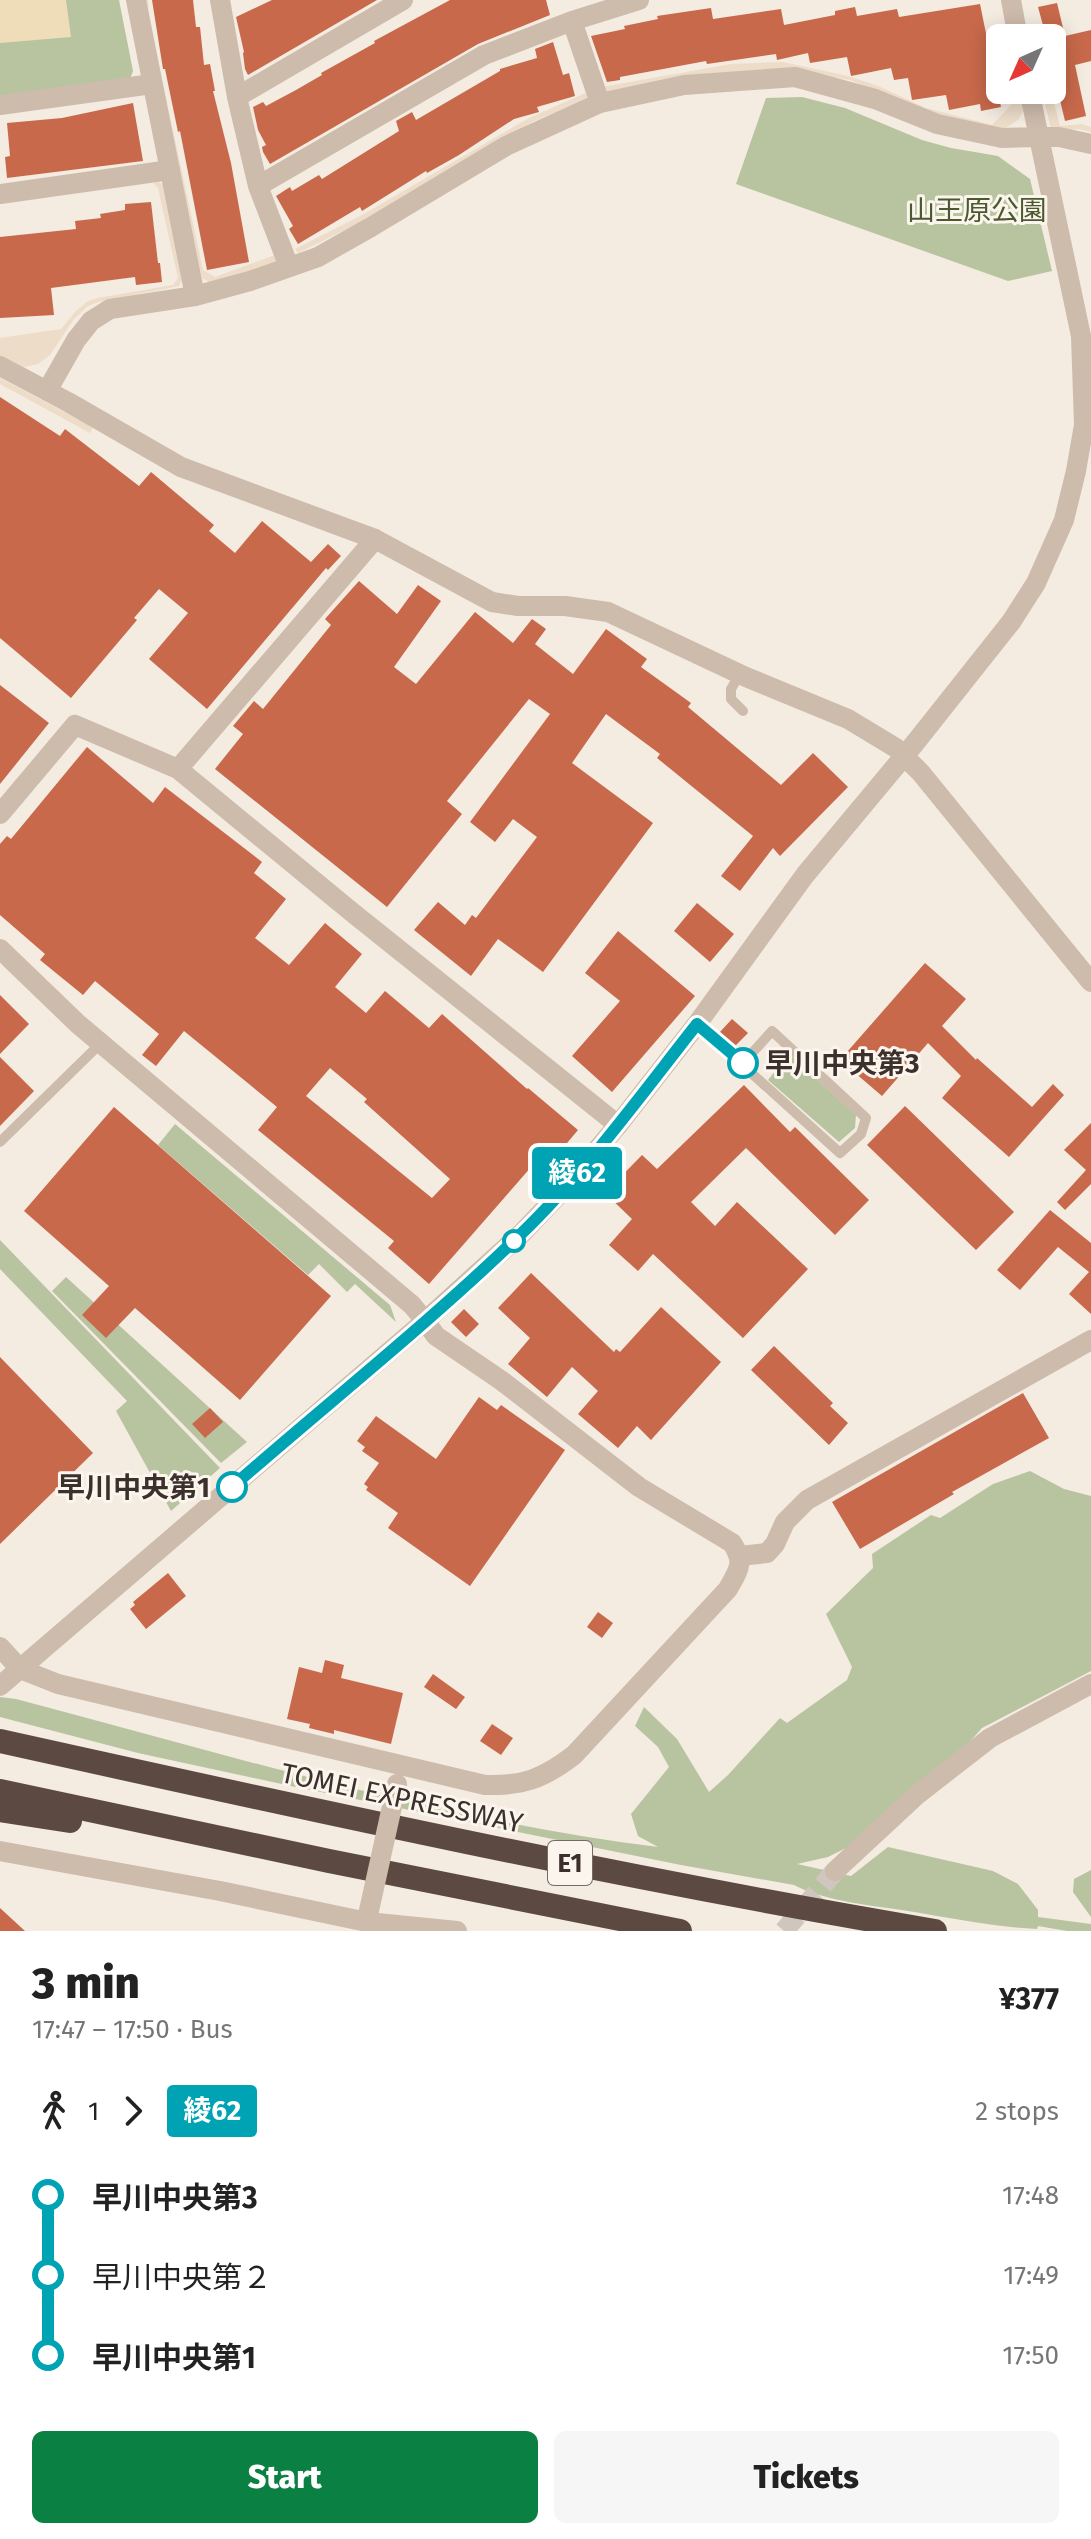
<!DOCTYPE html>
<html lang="en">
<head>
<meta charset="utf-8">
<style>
	:root { --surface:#fff; --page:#f6f6f6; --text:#222; --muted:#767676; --accent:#0b8043 }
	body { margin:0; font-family:"Fira Sans","Noto Sans JP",sans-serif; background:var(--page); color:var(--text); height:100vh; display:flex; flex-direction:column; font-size:30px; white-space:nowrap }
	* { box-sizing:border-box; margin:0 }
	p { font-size:26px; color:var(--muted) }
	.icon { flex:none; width:44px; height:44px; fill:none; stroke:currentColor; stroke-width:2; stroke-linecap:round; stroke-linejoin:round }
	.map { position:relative; height:1931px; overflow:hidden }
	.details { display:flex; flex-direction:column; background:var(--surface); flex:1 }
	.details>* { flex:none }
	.badge { padding:0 16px; border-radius:6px; font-size:28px; line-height:52px }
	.needle { width:52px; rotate:225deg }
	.buttons { position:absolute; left:986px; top:24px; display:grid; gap:16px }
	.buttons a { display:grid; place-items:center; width:80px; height:80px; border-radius:12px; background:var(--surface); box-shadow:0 4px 20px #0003; font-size:40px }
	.map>.badge { position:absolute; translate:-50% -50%; box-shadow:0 0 0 4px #fff }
	.legs { display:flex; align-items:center; gap:12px; height:88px; padding:0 32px; font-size:26px }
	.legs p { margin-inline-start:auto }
	.headline { display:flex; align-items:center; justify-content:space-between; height:136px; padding:0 32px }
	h1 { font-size:44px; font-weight:800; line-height:60px }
	.button { display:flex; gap:16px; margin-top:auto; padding:16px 32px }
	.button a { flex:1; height:92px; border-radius:12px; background:var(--accent); color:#fff; font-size:32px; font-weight:800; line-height:92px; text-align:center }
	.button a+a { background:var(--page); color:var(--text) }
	ul { padding:0 32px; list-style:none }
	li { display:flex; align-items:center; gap:28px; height:80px; font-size:30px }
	li i { display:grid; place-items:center; width:12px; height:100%; margin:0 10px; background:currentColor }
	li i::after { content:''; width:20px; height:20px; margin:-10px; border:6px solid; border-radius:50%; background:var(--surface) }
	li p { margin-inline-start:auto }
	li:first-child i { background:linear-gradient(#0000 50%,currentColor 0) }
	li:last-child i { background:linear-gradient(currentColor 50%,#0000 0) }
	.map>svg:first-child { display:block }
</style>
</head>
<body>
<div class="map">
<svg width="1091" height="1931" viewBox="0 0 1091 1931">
	<rect width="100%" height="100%" fill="#f4ebe1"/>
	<path fill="#b8c4a0" d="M0 0H119L133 71 130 79 0 96Z
		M802 97 845 108 922 140 951 148 998 156 1030 179 1052 271 1008 281 736 184 766 98Z
		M789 1054 856 1115 855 1128 839 1142 768 1080Z
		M175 1124 390 1305 396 1322 355 1284 347 1292 319 1264 308 1275 158 1145Z
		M0 1240 220 1468 171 1511 116 1411 127 1401 0 1269Z
		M66 1277 247 1442 221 1463 52 1291Z
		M1030 1471 1064 1489 1091 1496V1671L982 1728 919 1799 882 1830 828 1857 797 1864 851 1876 888 1847 993 1871 1018 1884 1038 1910V1917L1091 1924V1931H1067L1038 1926 1037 1929C994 1927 951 1918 908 1911 875 1906 823 1901 794 1885L681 1865 291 1786 138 1753 0 1717V1697L16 1699C228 1755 440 1820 658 1847L638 1836 631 1814 669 1767 658 1747 635 1726 644 1707 677 1739 709 1792 728 1775 780 1718 787 1723 847 1680 852 1667 826 1614 873 1568 872 1554 931 1515 940 1518 993 1484Z
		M1091 1870V1917L1073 1892 1074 1879Z"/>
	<path fill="#efdcb8" d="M0 0H66L71 37 0 43Z"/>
	<path fill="#ecdcc8" d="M142 0H148L149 19 203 270 215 277 278 254 277 261 216 282 211 283 202 278Z
		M783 62 848 76 878 86 926 108 992 125 1016 100 1014 90H1022L1024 102 1023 111 1019 119 1004 129 925 112 850 80 783 68 677 76 605 92 602 87 731 64Z
		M1042 90H1051L1060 126 1082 124 1091 127V132L1079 129 1057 130 1051 129Z
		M588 92 587 99 532 122 369 218 298 253 295 249 364 214 529 118Z
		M159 182 163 185 182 280 179 286 98 302 88 306 74 319 50 355 38 364 19 368 0 360V338L61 329 76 311 88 301 98 298 173 285 178 278 158 188 153 183Z
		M0 378 93 427 90 433 0 384Z"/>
	<path fill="#c8694b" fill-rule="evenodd" d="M152 0H193L196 27H200L204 65 210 64 215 91H213L231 163 249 262 207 270 180 131 178 132 165 69H163Z
		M272 0H377L248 75 245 69 243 53 244 52 236 17Z
		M450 0H546L550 15 478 44 270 164 263 152 262 147 266 145 258 130 253 107 263 102 266 106 296 90 322 75 321 73 375 43 374 41Z
		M1057 3 1065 36 1091 30V61L1075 65 1086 116 1065 121 1052 67V27L1044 29 1038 7Z
		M980 4 1001 107 981 111 980 104 949 110 946 95 912 100 908 78 894 80 891 68 851 76 847 57 810 63 808 53 777 60 776 54 707 64 706 61 620 77V80L607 82 591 36 625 29 624 26 658 19 657 16 711 8 713 19 781 9 784 25 835 15V11L855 7 857 16 897 9 899 17Z
		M553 42 563 75 569 73 575 96 537 107 539 112 514 119 459 155 427 173 426 171 362 211 360 207 298 244 289 229 293 226 276 196 290 187 292 191 319 175 322 179 399 131 396 121 412 112 416 120 500 71V69L537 58 535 49Z
		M133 103 143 161 7 178 5 157 10 156 7 123 62 118Z
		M151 202 158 263H160L162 282 136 285 135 277 51 288 54 315 0 318V237L76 229 75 221 101 218 100 214 125 210V204Z
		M0 397 60 436 65 429 139 486 151 472 214 525 209 531 235 553 262 521 311 562 328 544 341 556 328 570 326 568 207 709 149 659 188 613 159 589 134 618 137 620 71 698 0 638Z
		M359 581 397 614 418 585 441 601 394 667 416 684 475 612 513 643 532 619 546 629 535 644 573 674 606 629 647 659 641 667 691 703 688 707 781 785 813 753 848 787 780 856 773 848 740 891 721 876 753 836 657 758 660 754 606 714 572 763 653 823 543 972 498 939 471 976 414 930 438 902 465 925 472 915 476 918 537 837 513 819 495 842 470 822 550 714 529 699 447 801 462 814 387 907 215 769 243 734 233 726 254 701 263 709 331 625 325 619Z
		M0 685 49 723 0 784Z
		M87 747 153 803 165 787 262 862 254 873 286 899 255 938 289 965 325 923 362 954 335 987 366 1013 385 991 429 1028 442 1014 527 1089 528 1088 578 1130 541 1174 532 1166 429 1284 388 1248 394 1241 258 1130 277 1107 184 1031 156 1066 142 1055 159 1034 95 981 83 995 40 960 45 954 0 915V844L7 836 11 839ZM330 1068 367 1099 364 1102 450 1179 432 1198 306 1096Z
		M697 903 734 934 710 962 674 931Z
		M618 931 695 996 612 1092 572 1056 620 1001 585 973Z
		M925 963 966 999 942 1026 976 1060 977 1058 1032 1107 1053 1084 1064 1095 1009 1157 942 1098 961 1076 928 1043 882 1096 840 1060Z
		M0 995 29 1024 0 1054Z
		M732 1019 748 1033 734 1047 719 1033Z
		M0 1057 34 1091 0 1126Z
		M744 1085 790 1132 795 1127 869 1200 835 1235 746 1148 691 1202 715 1226 737 1202 808 1269 743 1338 653 1254 638 1271 609 1245 632 1219 605 1193 642 1155 657 1169Z
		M905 1106 1014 1212 976 1250 867 1145Z
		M114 1107 331 1296 240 1400 135 1308 106 1338 82 1315 109 1286 24 1211Z
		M1091 1123V1184L1065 1210 1057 1202 1086 1170 1064 1150Z
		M1050 1210 1091 1243V1314L1069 1294 1089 1272 1058 1247 1020 1290 997 1270Z
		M531 1273 614 1352 616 1349 620 1352 661 1307 721 1362 651 1440 637 1426 618 1448 578 1414 598 1391 572 1367 547 1397 508 1364 530 1338 498 1308Z
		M464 1309 479 1324 466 1337 451 1322Z
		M774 1346 833 1403 830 1406 848 1423 829 1445 751 1370Z
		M0 1357 93 1453 0 1544Z
		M1023 1393 1049 1438 952 1492 954 1494 860 1549 832 1502Z
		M479 1397 497 1410 501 1405 565 1450 470 1586 388 1528 398 1513 366 1490 368 1487 364 1484 379 1463 362 1451 365 1447 357 1441 376 1416 436 1459Z
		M210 1408 223 1422 205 1438 192 1424Z
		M168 1573 186 1596 146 1629 130 1609 135 1605 133 1602Z
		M598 1612 613 1623 602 1638 587 1627Z
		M325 1660 344 1665 341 1678 403 1693 391 1744 334 1730V1734L309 1728 310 1724 287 1719 299 1667 322 1673Z
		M433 1674 465 1697 456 1709 424 1687Z
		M492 1724 513 1738 501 1755 480 1741Z
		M0 1908 25 1931H0Z"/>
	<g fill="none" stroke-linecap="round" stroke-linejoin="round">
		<path stroke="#cfc6bd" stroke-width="20" stroke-dasharray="20 10" stroke-linecap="butt" d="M784 1931 835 1871"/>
		<path stroke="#cdbbac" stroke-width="10" d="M740 674 731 689V699L743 711
			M697 1024 840 1153 861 1134 866 1118 772 1031 743 1063
			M0 1142 101 1043"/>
		<path stroke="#cdbbac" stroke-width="20" d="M220 0 237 97 258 186
			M572 21 639 0
			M237 97 403 0
			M0 105 152 84
			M1038 137H1059L1091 144
			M0 194 170 170
			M289 267 258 186 484 55 572 21 600 103
			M178 769 375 539
			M0 814 75 725 178 769 353 913 618 1125
			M0 949 78 1024 412 1305 425 1321
			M740 1556 767 1553 775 1544 785 1522 807 1500 1091 1340
			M835 1871 918 1794 990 1738 1091 1684"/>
		<path stroke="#cdbbac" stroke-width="20" d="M136 0 195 296
			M1011 0 1018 38
			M0 366 68 402 181 467 375 539 492 602 518 606H565L608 612 746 677 848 719 896 748 921 773 1091 982
			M47 391 76 340 91 321 110 309 195 296 250 281 318 257 371 227 506 146 600 103 684 85 795 77 875 99 937 124 1002 138 1038 137
			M0 1647 20 1669 58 1684 485 1785C523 1786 543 1779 574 1755L728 1589C739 1569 745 1563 732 1543L639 1487 502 1381 436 1336 425 1321
			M0 1686 425 1321 522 1233 562 1191 618 1125 697 1024 805 875 915 743 1011 622 1036 583 1064 520 1076 471 1084 425 1081 336 1029 90
			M0 1851 220 1891 367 1922 457 1931"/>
		<path stroke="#5c4a42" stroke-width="24" d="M0 1741C311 1810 621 1878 935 1931
			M0 1791 329 1861 680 1931
			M0 1810 70 1821"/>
		<path stroke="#cdbbac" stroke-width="20" d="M368 1915 397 1784"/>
	</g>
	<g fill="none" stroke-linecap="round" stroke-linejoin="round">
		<defs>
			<path id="line-1" d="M232 1487C328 1403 429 1323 521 1234 586 1171 641 1095 697 1024L743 1063"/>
		</defs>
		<use href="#line-1" stroke="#fff" stroke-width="18"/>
		<use href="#line-1" stroke="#00a3b4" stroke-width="12"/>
	</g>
	<g fill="#fff" stroke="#00a3b4" stroke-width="4">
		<circle cx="743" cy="1063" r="14"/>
		<circle cx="514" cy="1241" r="10"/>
		<circle cx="232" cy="1487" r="14"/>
	</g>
	<g text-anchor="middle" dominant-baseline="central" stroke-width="6" stroke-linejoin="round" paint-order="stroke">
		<rect fill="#fbf5ee" stroke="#756b66" stroke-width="2" x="548" y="1841" width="44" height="44" rx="6"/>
		<g font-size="26" font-weight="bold" fill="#3b302b">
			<text x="570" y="1863">E1</text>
		</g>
		<g font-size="28" fill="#4a5a2e" stroke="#fbf5ee">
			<text x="977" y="210">山王原公園</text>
		</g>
		<g font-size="28" font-weight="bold" fill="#3b302b" stroke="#fbf5ee" text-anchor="start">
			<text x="765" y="1063">早川中央第3</text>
			<text x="210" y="1487" text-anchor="end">早川中央第1</text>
		</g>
		<g font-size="28" fill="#3b302b" stroke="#fbf5ee">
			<text transform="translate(402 1798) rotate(12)">TOMEI EXPRESSWAY</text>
		</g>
	</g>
</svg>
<div class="buttons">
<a><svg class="needle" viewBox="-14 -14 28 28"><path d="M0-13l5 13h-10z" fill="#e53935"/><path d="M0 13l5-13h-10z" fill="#767676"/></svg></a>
</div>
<b class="badge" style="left:577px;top:1173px;background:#00a3b4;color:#fff">綾62</b>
</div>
<section class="details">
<div class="headline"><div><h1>3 min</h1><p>17:47 – 17:50 · Bus</p></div><b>¥377</b></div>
<div class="legs"><svg class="icon" aria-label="walk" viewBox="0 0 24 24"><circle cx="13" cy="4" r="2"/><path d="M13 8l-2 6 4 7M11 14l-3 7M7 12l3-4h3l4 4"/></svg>1<svg class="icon" aria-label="forward" viewBox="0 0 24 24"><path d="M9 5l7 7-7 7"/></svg><b class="badge" style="background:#00a3b4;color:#fff">綾62</b><p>2 stops</p></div>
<ul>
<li><i style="color:#00a3b4"></i><b>早川中央第3</b><p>17:48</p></li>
<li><i style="color:#00a3b4"></i><span>早川中央第２</span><p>17:49</p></li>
<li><i style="color:#00a3b4"></i><b>早川中央第1</b><p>17:50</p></li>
</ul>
<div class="button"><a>Start</a><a>Tickets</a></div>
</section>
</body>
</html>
